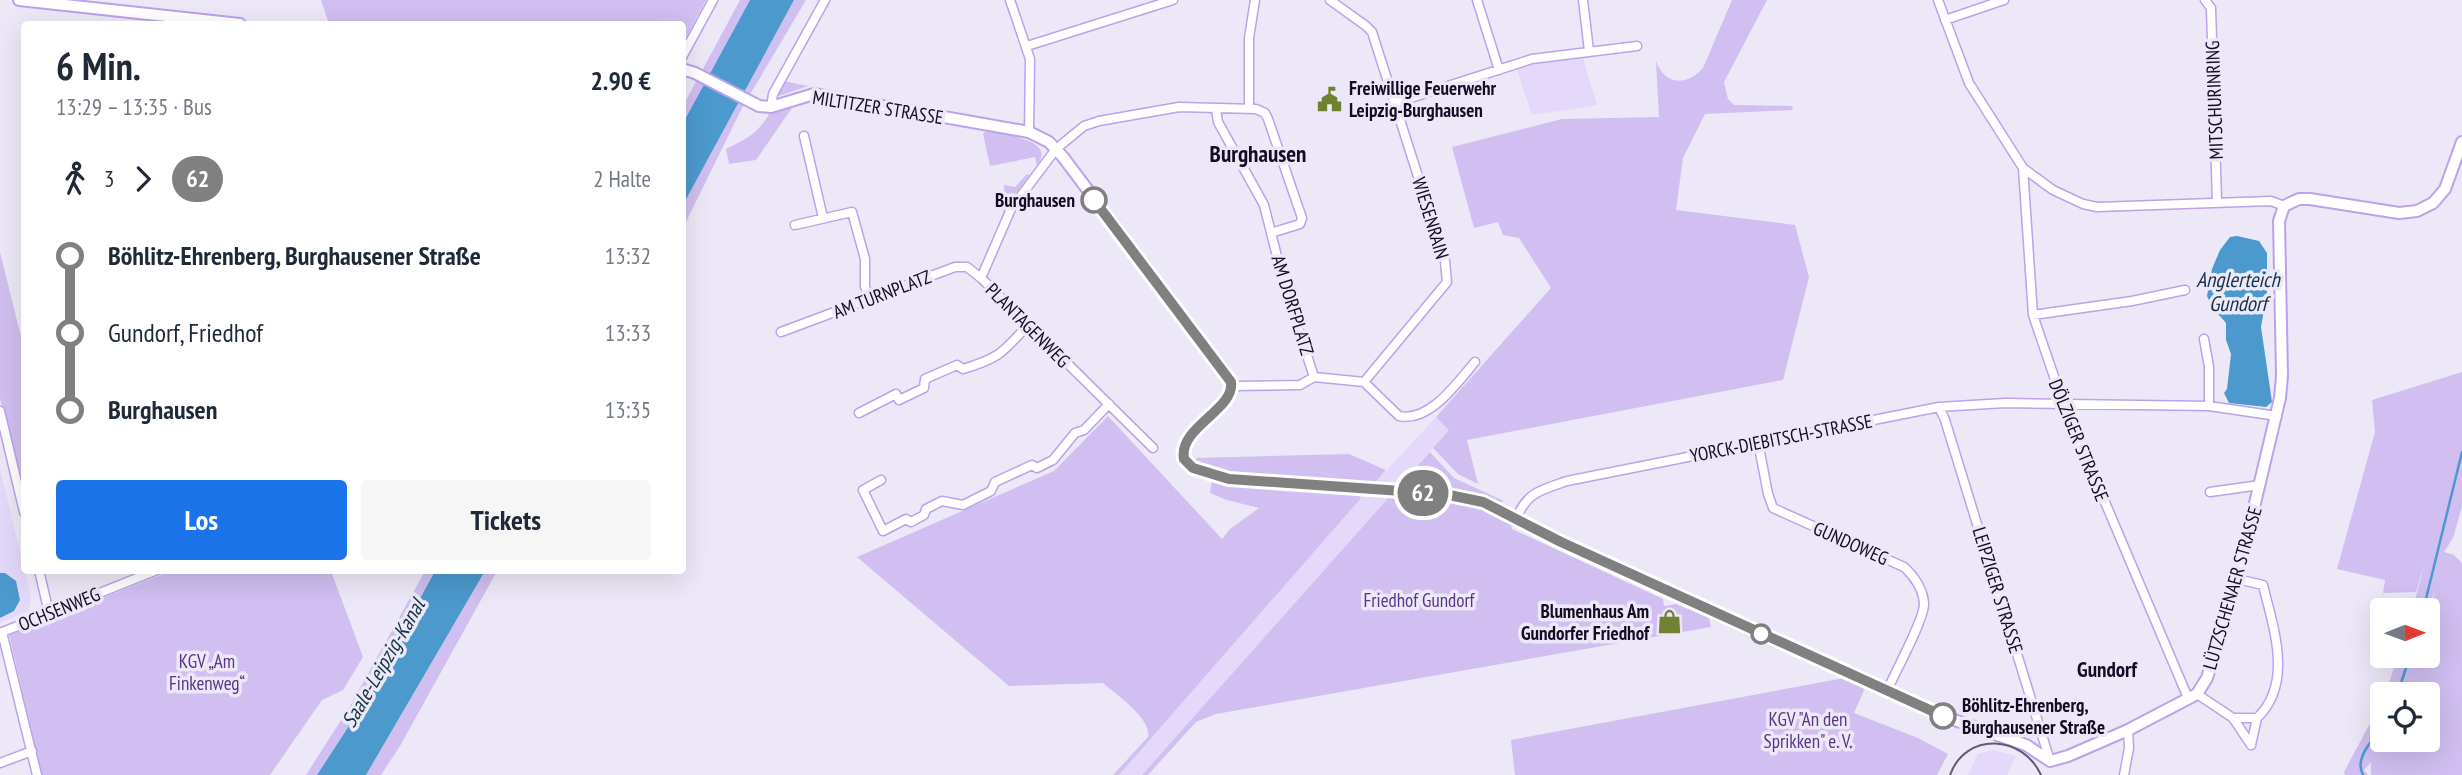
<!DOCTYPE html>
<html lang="de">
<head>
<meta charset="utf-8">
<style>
	:root { --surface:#fff; --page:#f6f6f7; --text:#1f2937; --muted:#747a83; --accent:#1a73e8 }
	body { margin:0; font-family:"PT Sans Narrow",sans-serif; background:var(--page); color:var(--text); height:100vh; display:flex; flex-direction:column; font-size:26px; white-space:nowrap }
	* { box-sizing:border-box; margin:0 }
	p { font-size:23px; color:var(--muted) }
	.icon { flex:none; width:38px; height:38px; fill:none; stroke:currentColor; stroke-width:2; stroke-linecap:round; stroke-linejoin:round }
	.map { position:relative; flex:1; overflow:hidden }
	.details { position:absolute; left:21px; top:21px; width:665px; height:553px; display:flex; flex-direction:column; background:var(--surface); border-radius:7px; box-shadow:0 7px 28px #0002 }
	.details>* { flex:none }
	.badge { padding:0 14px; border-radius:23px; font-size:24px; line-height:46px }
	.needle { width:46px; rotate:89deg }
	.buttons { position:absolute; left:2370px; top:598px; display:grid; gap:14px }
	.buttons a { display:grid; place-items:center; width:70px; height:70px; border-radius:7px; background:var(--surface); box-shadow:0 7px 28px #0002; font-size:35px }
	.map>.badge { position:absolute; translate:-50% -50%; box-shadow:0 0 0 4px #fff }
	.legs { display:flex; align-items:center; gap:10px; height:77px; padding:0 35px; font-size:23px }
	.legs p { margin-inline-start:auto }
	.summary { display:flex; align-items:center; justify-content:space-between; height:119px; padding:0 35px }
	h1 { font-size:38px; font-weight:600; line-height:52px }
	.primary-button { display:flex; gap:14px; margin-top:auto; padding:14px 35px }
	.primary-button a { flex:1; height:80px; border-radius:7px; background:var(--accent); color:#fff; font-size:28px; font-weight:600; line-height:80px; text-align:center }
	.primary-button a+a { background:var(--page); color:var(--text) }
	ul { padding:0 35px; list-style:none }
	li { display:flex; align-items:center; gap:24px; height:77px; font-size:26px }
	li i { display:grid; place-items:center; width:10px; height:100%; margin:0 9px; background:currentColor }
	li i::after { content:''; width:18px; height:18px; margin:-9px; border:5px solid; border-radius:50%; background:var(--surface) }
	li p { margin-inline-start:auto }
	li:first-child i { background:linear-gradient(#0000 50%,currentColor 0) }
	li:last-child i { background:linear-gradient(currentColor 50%,#0000 0) }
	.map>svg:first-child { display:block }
</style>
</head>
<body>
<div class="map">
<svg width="2462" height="775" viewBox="0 0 2462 775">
	<rect width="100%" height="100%" fill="#ede8f7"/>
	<path fill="#e4d9fa" d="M1582 55 1597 105 1532 115 1517 70 1541 62Z
		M1436 417 1449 430 1401 484H1396L1386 495 1390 496 1142 775H1119L1361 498Z
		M0 469 31 597 29 611 0 623V618L14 611 5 573H0Z
		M1994 750 2016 756 2007 775H1968L1978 754Z"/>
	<path fill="#d0bff0" d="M321 0H706L683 43 682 24H329Z
		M740 0H750L683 123V106Z
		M794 0H806L742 108 683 228V205Z
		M1732 0H1767L1724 82 1728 99 1734 105 1792 106 1793 110 1705 114 1683 158 1676 210 1795 225 1809 277 1783 380 1467 440 1478 484 1458 474 1433 448 1449 430 1436 417 1551 288 1519 238 1503 235 1498 222 1474 228 1452 147 1562 119 1659 117 1656 61C1665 86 1687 86 1703 68Z
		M783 81 808 86 776 97Z
		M794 105 756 160 729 164 726 149C745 140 759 133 769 114Z
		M986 131C1001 134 1058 139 1037 165L1035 157 990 166 983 134Z
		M1027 174 1029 175 1003 212 1004 185 1015 187Z
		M0 252 24 349V500L0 399Z
		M2462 372V507L2453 538 2444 552 2454 555 2462 563V775H2371V762L2364 770 2368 775H2345L2344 772 2382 701V740H2427V695H2385L2398 656H2416L2415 662 2417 656H2427V622L2435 589 2427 615V611H2412L2426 559 2416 592 2383 593 2385 580 2337 569 2375 432 2372 400Z
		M1108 416 1222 539 1230 529 1259 508 1227 500 1210 493 1212 481 1232 486 1360 495 1361 498 1119 775H1113L1148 737C1152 719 1117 695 1103 683L1009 686 857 557 1054 471Z
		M1430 452 1454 478 1504 501 1499 503 1456 489 1401 484Z
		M1349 454 1386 470 1375 483 1239 474 1198 463 1194 458Z
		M1390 496 1466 503 1483 507 1511 522 1512 529 1663 599 1664 606 1676 604 1709 618 1711 627 1216 714 1196 722 1148 775H1142Z
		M171 571H331L363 657 343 690 322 700 270 775H42L9 635Z
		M425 571H435L358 712 317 775H306L350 706Z
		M485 571H497L400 746 381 775H366Z
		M1844 678 1865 688 1854 713 1918 738 1948 754 1937 775H1515L1511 740Z"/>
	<path fill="#4c99ce" d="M750 0H794L683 205V123Z
		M2237 236 2259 241 2267 253V294L2261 327 2272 402 2266 407 2229 403 2224 393 2227 389 2231 354 2226 340V323L2213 308 2207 296 2212 269 2220 250 2230 237Z
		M435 571H485L366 775H317L358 712Z
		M0 573H5L16 581 20 600 14 611 0 618Z"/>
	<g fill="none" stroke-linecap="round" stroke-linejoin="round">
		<path stroke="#4c99ce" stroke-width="2.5" d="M2423 611 2462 452
			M2397 695 2410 656
			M2363 775C2354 758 2372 741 2382 727"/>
		<defs>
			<path id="minor" d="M1010 0 1030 59 1029 132
				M1477 0 1499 70
				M1583 0 1589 51
				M1938 0 1969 83 2023 168 2053 190 2083 204 2097 207 2271 201 2284 206
				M2205 0 2211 8 2217 202
				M1945 20 2004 0
				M1027 46 1173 0
				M682 57 713 0
				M1395 103 1532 59 1637 46
				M771 107 773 94 825 0
				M1249 108V38L1255 0
				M1216 109 1218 122 1264 205 1284 284 1314 377
				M804 136 823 218
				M2023 168 2033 315 2063 403 2188 698
				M795 225 852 212 865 259V286L869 299
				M2033 315 2132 301 2185 290
				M781 332 955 267H967L981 278
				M2204 339 2209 367V406
				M1364 382 1399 416C1429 423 1457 383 1475 362
				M1232 386 1300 385 1314 377 1364 382 1447 282 1445 261 1372 32 1366 26 1330 0
				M1939 407 1945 420 2050 761
				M0 411 24 512
				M859 413 896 394 899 400 924 388 925 379 957 365 963 369C1000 358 1002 353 1028 325
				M1758 442 1768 494 1773 508 1904 567C1914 576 1924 590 1924 605 1923 622 1895 672 1887 691
				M1153 448 981 278 1011 209 1056 149 1084 126 1099 121 1179 107 1256 109 1265 113 1268 119 1302 218 1300 224 1271 233
				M881 480 863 490 883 531 906 519 911 522 924 515 926 509 942 501 963 505 991 491 995 482 1032 465 1037 468 1053 460 1075 433 1084 430 1109 404
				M2210 492 2260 485
				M1516 519C1527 492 1541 490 1567 481L1939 407 2005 403 2209 406 2277 416
				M39 570 49 613
				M2237 579 2263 585C2273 627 2294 683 2257 718
				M2 632 37 775
				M0 633 157 570
				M2197 694 2233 718 2251 745
				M2233 718H2257L2251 745
				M0 763 32 751
				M2124 775 2129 748 2128 730"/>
			<path id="tertiary" d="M19 0 240 24
				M682 69 695 73 759 106 771 107 814 94 1029 132 1049 142 1063 157 1231 381C1235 410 1178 427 1184 459L1193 468 1229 479 1444 494 1483 502 1545 534 1719 615 1937 714 2026 745 2050 761
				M2050 761 2068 756 2128 730 2197 694 2207 678 2237 579 2280 398 2282 376 2279 221 2284 206 2299 199H2310L2399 213 2417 211 2433 203 2445 189 2462 142"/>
		</defs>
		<use href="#minor" stroke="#bca1eb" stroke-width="11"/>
		<use href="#tertiary" stroke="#bca1eb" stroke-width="14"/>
		<use href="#minor" stroke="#fff" stroke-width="8"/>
		<use href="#tertiary" stroke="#fff" stroke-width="10"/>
		<path stroke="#635a70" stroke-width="2" d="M1950 775C1966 731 2023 735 2041 775"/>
	</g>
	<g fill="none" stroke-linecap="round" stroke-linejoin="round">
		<defs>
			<path id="line-1" d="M1094 200 1231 382C1235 410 1178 427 1184 459L1193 468 1229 479 1444 494 1483 502 1561 542 1943 716"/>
		</defs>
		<use href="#line-1" stroke="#fff" stroke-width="16"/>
		<use href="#line-1" stroke="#808080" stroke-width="10"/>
	</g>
	<defs>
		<symbol id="civic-bare" viewBox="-9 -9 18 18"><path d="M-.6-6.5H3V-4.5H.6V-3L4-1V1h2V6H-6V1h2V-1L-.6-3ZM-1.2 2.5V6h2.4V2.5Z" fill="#708232" stroke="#ede8f7" stroke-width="2.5" paint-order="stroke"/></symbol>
		<symbol id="shop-bare" viewBox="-9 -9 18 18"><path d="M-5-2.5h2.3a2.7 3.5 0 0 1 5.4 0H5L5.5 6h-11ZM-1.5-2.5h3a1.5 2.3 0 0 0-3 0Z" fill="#708232" stroke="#ede8f7" stroke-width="2.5" paint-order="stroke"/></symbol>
	</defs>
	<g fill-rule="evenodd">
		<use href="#civic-bare" x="1312" y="82" width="35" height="35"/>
		<use href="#shop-bare" x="1652" y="604" width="35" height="35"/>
	</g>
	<g fill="#fff" stroke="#808080" stroke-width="3.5">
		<circle cx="1094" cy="200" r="12"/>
		<circle cx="1761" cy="634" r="9"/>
		<circle cx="1943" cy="716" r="12"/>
	</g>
	<g text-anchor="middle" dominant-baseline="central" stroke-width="7" stroke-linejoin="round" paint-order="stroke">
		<g font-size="19" font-weight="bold" fill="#160b25" stroke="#ede8f7" text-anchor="start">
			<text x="1349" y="88">Freiwillige Feuerwehr<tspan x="1349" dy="22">Leipzig-Burghausen</tspan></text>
			<text x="1649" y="611" text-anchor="end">Blumenhaus Am<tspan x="1649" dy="22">Gundorfer Friedhof</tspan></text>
		</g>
		<g font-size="19" fill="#160b25" stroke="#ede8f7">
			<text transform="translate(2214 100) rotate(-92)">MITSCHURINRING</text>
			<text transform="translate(878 107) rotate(9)">MILTITZER STRASSE</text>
			<text transform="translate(1431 218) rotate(73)">WIESENRAIN</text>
			<text transform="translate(882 294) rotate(-21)">AM TURNPLATZ</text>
			<text transform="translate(1293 305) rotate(73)">AM DORFPLATZ</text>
			<text transform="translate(1028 325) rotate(45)">PLANTAGENWEG</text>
			<text transform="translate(1781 438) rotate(-11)">YORCK-DIEBITSCH-STRASSE</text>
			<text transform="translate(2079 440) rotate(68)">DÖLZIGER STRASSE</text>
			<text transform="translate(1851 543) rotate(24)">GUNDOWEG</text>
			<text transform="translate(2232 588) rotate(-74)">LÜTZSCHENAER STRASSE</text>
			<text transform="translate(1998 590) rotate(73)">LEIPZIGER STRASSE</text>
			<text transform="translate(59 609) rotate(-22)">OCHSENWEG</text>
		</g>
		<g font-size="19" font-weight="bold" fill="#160b25" stroke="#ede8f7" text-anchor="end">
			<text x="1075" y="200">Burghausen</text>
			<text x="1962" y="705" text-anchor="start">Böhlitz-Ehrenberg,<tspan x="1962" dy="22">Burghausener Straße</tspan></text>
		</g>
		<g font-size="19" fill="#5a348a" stroke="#ede8f7">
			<text x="1419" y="600">Friedhof Gundorf</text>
			<text x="207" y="661">KGV „Am<tspan x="207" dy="22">Finkenweg“</tspan></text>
			<text x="1808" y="719">KGV "An den<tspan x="1808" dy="22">Sprikken" e. V.</tspan></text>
		</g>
		<g font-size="21" font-style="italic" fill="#113248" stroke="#ede8f7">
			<text x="2238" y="279">Anglerteich<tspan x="2238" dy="24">Gundorf</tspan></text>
			<text transform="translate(383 663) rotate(-60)">Saale-Leipzig-Kanal</text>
		</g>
		<g font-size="21" font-weight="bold" fill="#160b25" stroke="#ede8f7">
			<text x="2107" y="669">Gundorf</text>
		</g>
		<g font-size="23" font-weight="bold" fill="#160b25" stroke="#ede8f7">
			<text x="1258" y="153">Burghausen</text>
		</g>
	</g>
</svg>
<div class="buttons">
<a><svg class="needle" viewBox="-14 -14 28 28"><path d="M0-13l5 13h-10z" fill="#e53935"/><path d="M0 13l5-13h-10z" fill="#747a83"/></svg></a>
<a><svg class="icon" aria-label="locate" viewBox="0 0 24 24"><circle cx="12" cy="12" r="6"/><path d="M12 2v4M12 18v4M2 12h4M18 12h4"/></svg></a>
</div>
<b class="badge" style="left:1423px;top:493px;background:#808080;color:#fff">62</b>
<section class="details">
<div class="summary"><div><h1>6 Min.</h1><p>13:29 – 13:35 · Bus</p></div><b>2.90 €</b></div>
<div class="legs"><svg class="icon" aria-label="walk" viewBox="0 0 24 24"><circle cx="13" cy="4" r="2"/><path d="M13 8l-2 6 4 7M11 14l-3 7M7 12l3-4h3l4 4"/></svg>3<svg class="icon" aria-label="forward" viewBox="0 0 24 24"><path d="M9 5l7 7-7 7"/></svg><b class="badge" style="background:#808080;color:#fff">62</b><p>2 Halte</p></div>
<ul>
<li><i style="color:#808080"></i><b>Böhlitz-Ehrenberg, Burghausener Straße</b><p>13:32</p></li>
<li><i style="color:#808080"></i><span>Gundorf, Friedhof</span><p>13:33</p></li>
<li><i style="color:#808080"></i><b>Burghausen</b><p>13:35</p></li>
</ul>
<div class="primary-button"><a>Los</a><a>Tickets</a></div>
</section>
</div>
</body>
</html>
